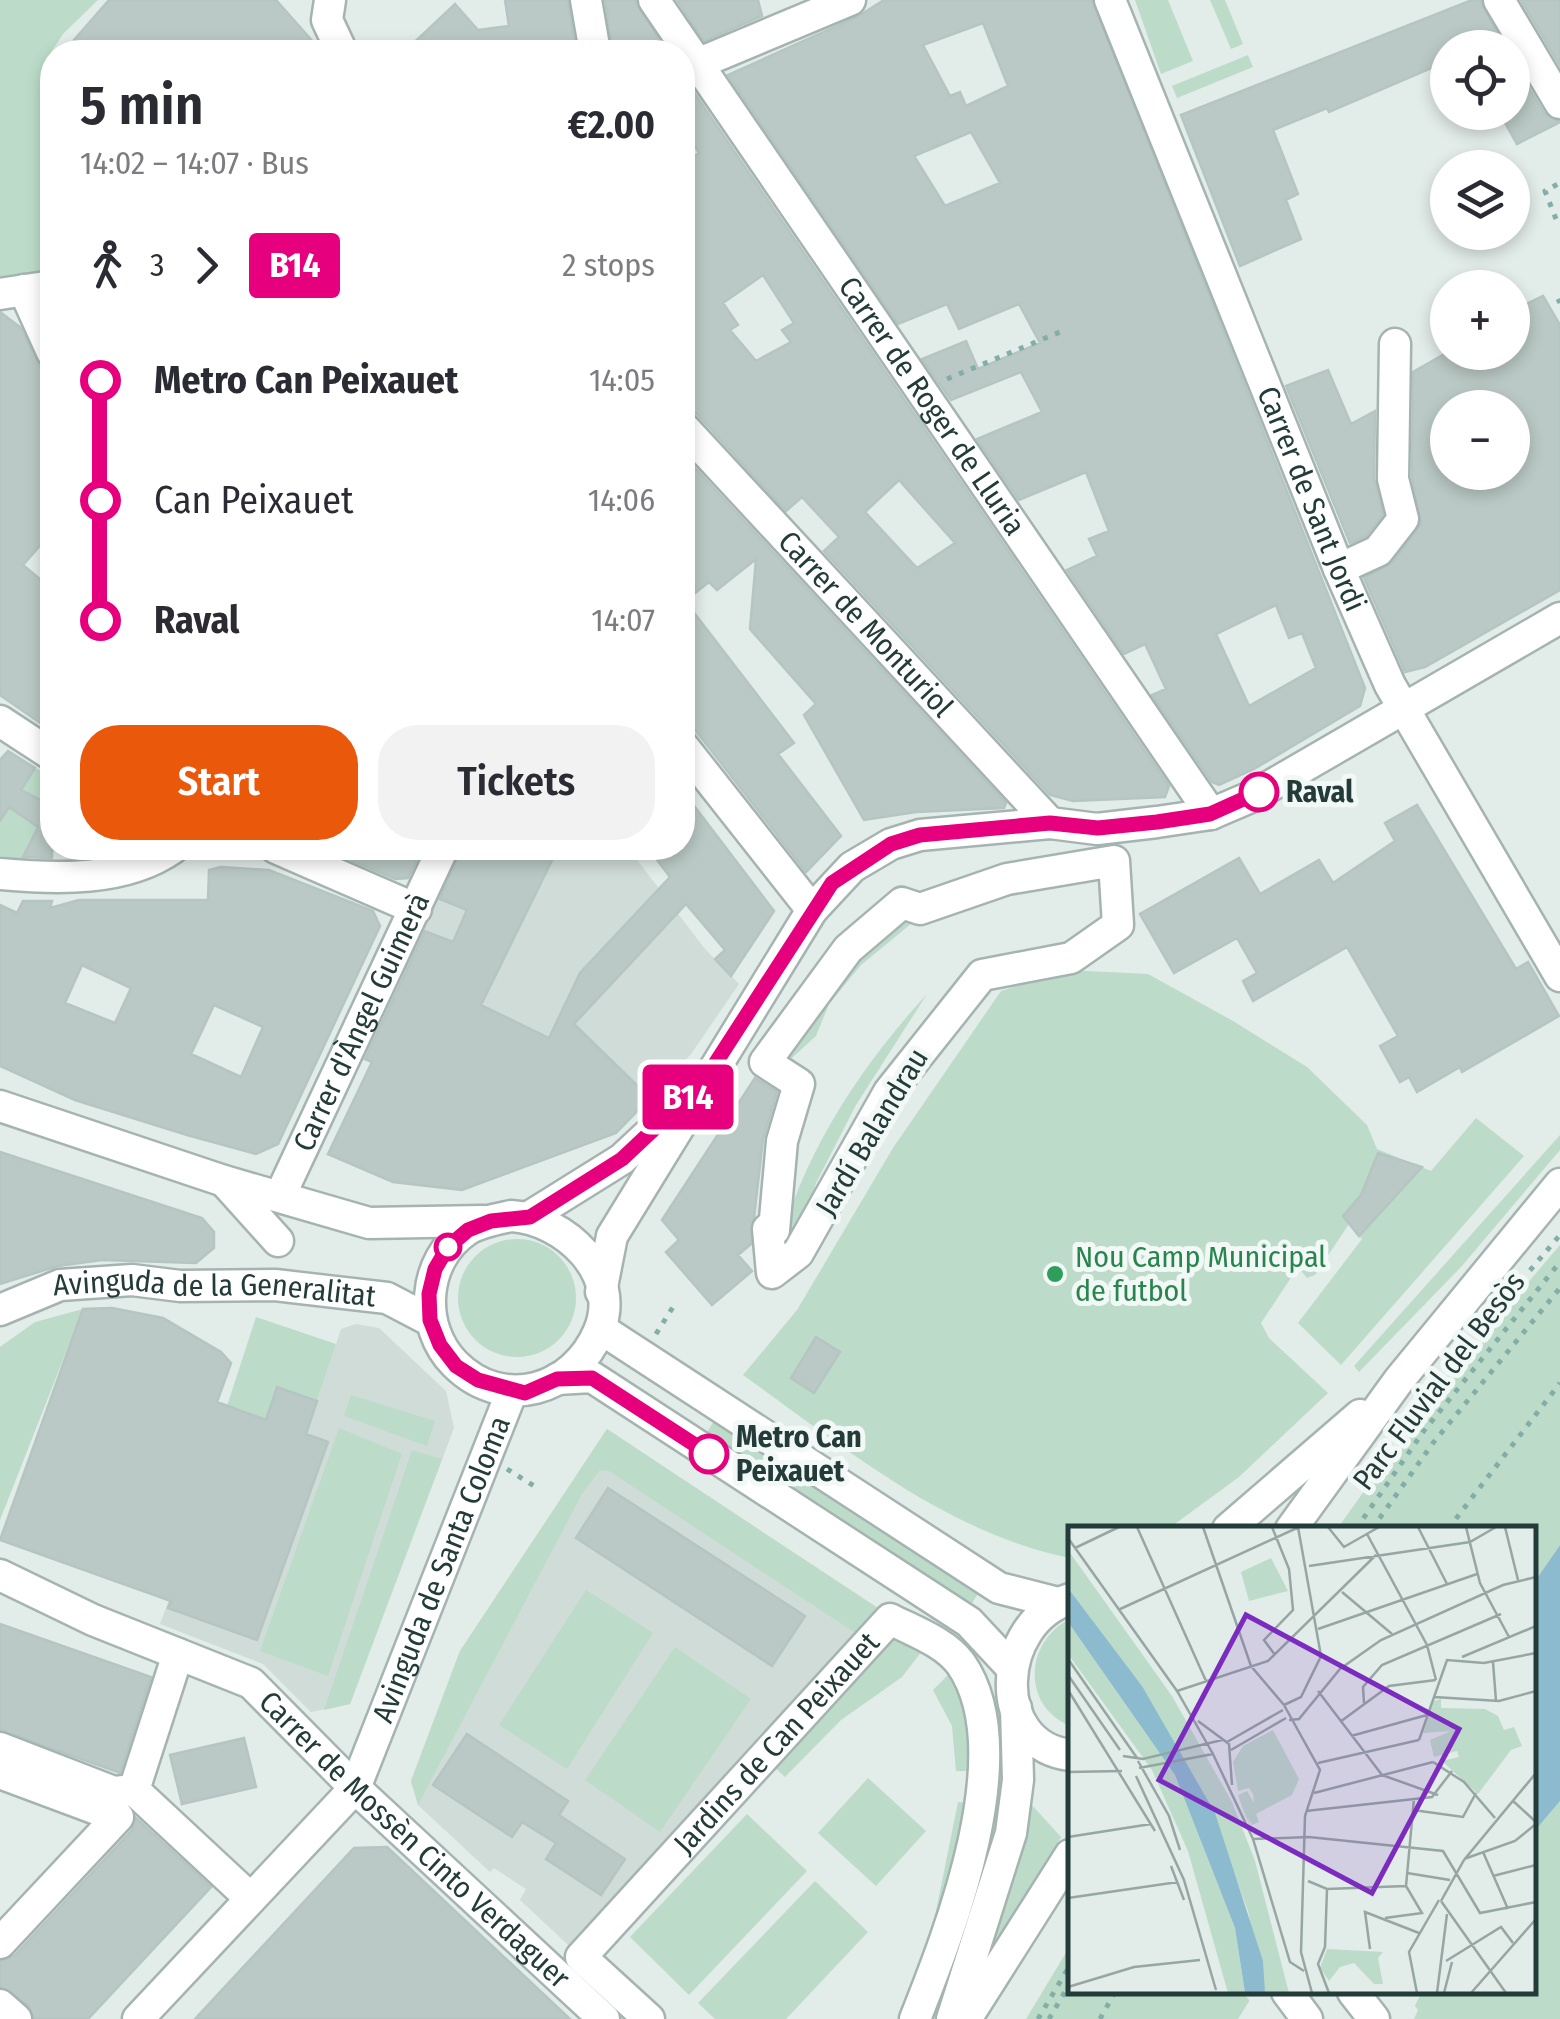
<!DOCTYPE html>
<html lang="en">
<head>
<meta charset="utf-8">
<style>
	:root { --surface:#fff; --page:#f2f2f3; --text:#2b2b33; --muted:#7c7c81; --accent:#ea580c }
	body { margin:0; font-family:"Fira Sans Condensed",sans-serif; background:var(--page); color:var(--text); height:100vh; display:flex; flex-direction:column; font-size:38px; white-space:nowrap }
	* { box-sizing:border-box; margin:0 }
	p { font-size:32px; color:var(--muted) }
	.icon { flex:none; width:55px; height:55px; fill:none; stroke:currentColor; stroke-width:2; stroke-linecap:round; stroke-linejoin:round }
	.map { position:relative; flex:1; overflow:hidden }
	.panel { position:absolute; left:40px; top:40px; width:655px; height:820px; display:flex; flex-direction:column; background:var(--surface); border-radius:40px; box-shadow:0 5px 15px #0003 }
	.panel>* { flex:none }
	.badge { padding:0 20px; border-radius:8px; font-size:35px; line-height:65px }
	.controls { position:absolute; left:1430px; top:30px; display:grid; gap:20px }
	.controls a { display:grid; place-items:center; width:100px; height:100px; border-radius:50%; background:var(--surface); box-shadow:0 5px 15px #0003; font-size:50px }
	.map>.badge { position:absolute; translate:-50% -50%; box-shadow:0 0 0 5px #fff }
	.legs { display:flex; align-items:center; gap:15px; height:110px; padding:0 40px; font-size:32px }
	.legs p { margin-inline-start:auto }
	.overview { display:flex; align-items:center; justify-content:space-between; height:170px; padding:0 40px }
	h1 { font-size:55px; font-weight:600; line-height:75px }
	.action { display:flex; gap:20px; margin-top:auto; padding:20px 40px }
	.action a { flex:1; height:115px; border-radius:40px; background:var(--accent); color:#fff; font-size:40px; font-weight:600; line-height:115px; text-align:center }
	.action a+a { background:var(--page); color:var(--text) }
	ul { padding:0 40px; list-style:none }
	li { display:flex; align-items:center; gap:35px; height:120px; font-size:38px }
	li i { display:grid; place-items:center; width:15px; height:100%; margin:0 12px; background:currentColor }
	li i::after { content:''; width:25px; height:25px; margin:-12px; border:8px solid; border-radius:50%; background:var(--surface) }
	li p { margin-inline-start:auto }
	li:first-child i { background:linear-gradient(#0000 50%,currentColor 0) }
	li:last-child i { background:linear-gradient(currentColor 50%,#0000 0) }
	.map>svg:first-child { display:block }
</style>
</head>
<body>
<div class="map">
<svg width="1560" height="2019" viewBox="0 0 1560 2019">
	<rect width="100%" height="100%" fill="#e2ece9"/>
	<path fill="#d0dcd8" d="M462 848H628L705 949 739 984 691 1054 650 1098 586 1036 572 1049 404 967Z
		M356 1324 379 1328 446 1391 454 1428 350 1704 311 1712 263 1664 160 1624 239 1410 306 1434 341 1329Z
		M607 1429 890 1619 581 1957 520 1900 526 1889 494 1868 490 1872 418 1805 411 1781 460 1651Z"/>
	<path fill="#bcdcc9" d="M0 0H98L63 34 50 54 52 271 0 280Z
		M1135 0H1168L1193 61 1161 74Z
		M1210 0H1225L1243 44 1231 49Z
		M1248 55 1253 67 1177 98 1172 86Z
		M35 768 52 775V796L22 860 0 856V807L6 811Z
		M913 912 912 923 861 965 829 1004 816 1036 783 1066 814 993Z
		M1066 970 1148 974 1233 1021 1307 1067 1367 1125 1377 1149 1431 1171 1476 1118 1524 1156 1341 1365 1298 1323 1362 1239 1349 1224 1315 1275 1307 1278 1298 1267 1261 1323 1269 1338 1328 1393 1239 1477 1168 1529H1070V1558C946 1533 843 1446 743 1375L797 1310 893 1148 1001 991Z
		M927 994 856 1105 816 1183 805 1219 772 1273C796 1165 853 1075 927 994Z
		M1560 1135V1150L1461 1267 1359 1372 1354 1366Z
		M458 1298a59 59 0 1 1 118 0a59 59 0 1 1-118 0Z
		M1560 1245V1545L1533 1584 1532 1529H1337L1437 1389Z
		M83 1309 0 1520V1347L35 1322Z
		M256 1317 336 1344 306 1434 227 1406Z
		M351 1395 435 1421 427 1446 344 1416Z
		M714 1421 979 1592 969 1608 704 1437Z
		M339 1428 402 1454 328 1676 260 1651Z
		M607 1429 878 1608 857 1634 609 1471 600 1470 582 1494 418 1805 411 1781 460 1651Z
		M412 1450 442 1459 350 1704 324 1710Z
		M586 1590 653 1633 567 1769 499 1725Z
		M890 1619 929 1642 902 1677 841 1720 785 1777 766 1759Z
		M1070 1619V1726C1021 1706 1025 1641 1070 1619Z
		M675 1647 751 1699 660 1832 585 1780Z
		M960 1663 985 1771H956L952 1726 933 1690Z
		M868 1778 926 1831 876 1886 818 1833Z
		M1560 1801V2019H1408L1422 1992H1532L1533 1833Z
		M958 1802 979 1803 931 1936Z
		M1030 1803 1061 1837 967 2009Z
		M747 1814 807 1871 689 1995 630 1937Z
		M815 1881 868 1932 786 2019H715L698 2003Z
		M1070 1946V1992H1255L1238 2019H1026Z"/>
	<path fill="#8cbbcf" d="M1560 1545V1801L1533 1833V1584Z"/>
	<path fill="#e2ece9" d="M1249 1992H1404L1418 2010 1414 2019H1263L1246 1996Z"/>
	<path fill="#bac9c5" stroke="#b5c5c1" stroke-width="2.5" fill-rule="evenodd" d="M109 0H276L322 52H86L74 40Z
		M505 0H568L576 52H404L455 4 478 30 509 26Z
		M605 0H635L667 52H613Z
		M677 0H758L762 16 704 41Z
		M884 0H1092L1365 688 1360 706 1254 769 1219 785 1212 782 1152 695 1166 689 1145 644 1124 654 1067 570 1097 556 1089 539 1109 531 1086 472 1019 500 977 439 1042 412 1021 372 951 400 922 359 966 341 978 369 1040 343 1019 304 959 329 947 304 898 324 728 75 857 17ZM983 23 1008 86 966 106 960 92 950 96 923 45ZM971 132 1000 183 945 206 914 156ZM1276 605 1289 638 1302 633 1316 668 1249 706 1216 634Z
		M1472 0H1480L1505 48H1448V61L1329 112 1327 108 1273 130 1298 194 1286 200 1301 239 1240 266 1181 115Z
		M1521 0H1560V66Z
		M1512 60 1544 113 1560 122 1517 144 1499 112H1512Z
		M682 75 1169 786 1165 797 1073 801 1050 795 824 551 839 537 802 497 786 511 696 413 682 408V165L699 153 682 127ZM763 275 794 323 782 330 791 342 756 361 730 330 738 325 723 303ZM899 480 955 543 917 568 865 512Z
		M1543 296 1560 325V590L1425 667 1405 672 1364 578 1392 563 1421 524 1412 477 1413 372 1448 352H1512V311ZM1448 408H1512V472H1448Z
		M0 312 20 327 40 367 52 370V532L23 565 52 589V731L0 695Z
		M1328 370 1351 424 1375 411 1374 479 1383 515 1366 536 1350 543 1286 386Z
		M682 454 1006 803 1004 808 916 812 864 820 804 715 816 704 750 629 756 559 717 590 709 582 685 601 794 743 778 754 841 836 806 872 682 713Z
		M8 751 35 768 21 790 49 804 52 798V858L23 857 38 827 9 807 0 821V760Z
		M682 790 774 911 731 976 715 959 725 950 686 904 574 1024 650 1098 616 1133 462 1190 393 1182 328 1154 372 1062 365 1059 425 931 453 942 467 910 440 899 462 848H558L481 1005 549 1038 580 973 670 877 648 848H682Z
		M1417 805 1516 969 1528 962 1559 1016 1462 1072 1460 1067 1417 1092 1409 1077 1400 1082 1380 1046 1398 1036 1347 947 1253 1001 1243 981 1257 973 1237 938 1174 973 1140 914 1239 858 1260 894 1319 860 1333 883 1395 841 1385 823Z
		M322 848H414L421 851 408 878 395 879Z
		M221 867 269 870 373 911 380 926 278 1144 256 1154 187 1135 75 1100 0 1066V905L17 913 23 901H52L50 908 79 900H208L209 870ZM82 965 131 988 115 1023 65 1003ZM214 1005 263 1027 241 1077 191 1054Z
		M755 1078 777 1092 763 1139 751 1244 738 1255 752 1271 712 1305 666 1252 679 1240 662 1220Z
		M0 1152 202 1218 214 1232V1248L196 1263 102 1260 58 1266 0 1284Z
		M1378 1153 1422 1167 1359 1236 1343 1216 1361 1195Z
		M112 1308 163 1318 221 1352 231 1363 217 1402 266 1420 277 1387 317 1401 306 1434 328 1442 257 1640 168 1608 171 1601 0 1540 83 1309Z
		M816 1337 840 1352 814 1393 791 1378Z
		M608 1488 805 1616 772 1666 576 1538Z
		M0 1624 151 1677 120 1773 0 1730Z
		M467 1734 568 1801 559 1815 625 1859 601 1895 546 1859 556 1843 522 1822 512 1837 433 1785Z
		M244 1738 256 1787 182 1804 170 1755Z
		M136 1818 211 1887 88 2019H34L28 2005 0 1987V1961L14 1956 132 1830Z
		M387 1847 570 2019H195L354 1848Z"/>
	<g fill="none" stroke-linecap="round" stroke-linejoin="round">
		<defs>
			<g id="minor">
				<path d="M330 0 327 20 342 52"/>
				<path d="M586 0 595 52"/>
				<path id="s1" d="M654 0 1211 814"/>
				<path id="s2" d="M1110 0 1339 569 1390 685 1560 976"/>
				<path d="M1499 0 1560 103"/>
				<path d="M697 64 850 0"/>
				<path d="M24 290 52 352"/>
				<path d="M0 294 52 286"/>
				<path id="s3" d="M682 426 1050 823"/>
				<path d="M1339 569 1378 551 1403 519 1393 479 1395 344"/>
				<path d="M0 721 52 755"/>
				<path d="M682 745 812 910"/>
				<path d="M276 848 416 909"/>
				<path d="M1114 861 1118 925 1071 958 982 975 889 1092 798 1253 772 1273 768 1229 774 1230 782 1141 799 1084 765 1062 848 949 902 903 920 909 1007 879Z"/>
				<path d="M0 874C56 879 125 882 173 848"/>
				<path d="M0 1106 224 1181 369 1223 483 1221"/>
				<path d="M224 1181 278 1241"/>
				<path id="s4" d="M280 1196 443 848"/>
				<path d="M511 1216C564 1219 623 1273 599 1331 574 1391 503 1412 455 1364 418 1327 422 1260 467 1230 479 1222 497 1219 511 1216Z"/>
				<path d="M529 1217 622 1159 682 1103"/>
				<path d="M601 1292 612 1236 812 910 852 867 891 844 920 835 1050 823 1097 829 1157 822 1211 814 1253 796 1560 618"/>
				<path id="s5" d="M0 1310 60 1285 132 1280 180 1286 275 1285 387 1298 431 1321"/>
				<path d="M601 1329 999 1588 1058 1603"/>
				<path d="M557 1379 592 1377 969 1622 1011 1667"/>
				<path d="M1228 1529 1360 1415"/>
				<path d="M1291 1529 1399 1380 1560 1184"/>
				<path id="s6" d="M0 1575 93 1620 251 1683 355 1788 604 2019"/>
				<path d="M1070 1599C996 1622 989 1745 1070 1755"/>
				<path d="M0 1748 114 1792 134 1790 250 1898"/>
				<path d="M0 1773 118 1817 0 1943"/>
				<path d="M134 1790 178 1654"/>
				<path d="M1287 1992 1307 2019"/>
				<path d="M1353 1992 1374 2019"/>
				<path d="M0 2005 16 2019"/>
				<path id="s7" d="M138 2019 355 1788 512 1391"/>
				<path id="s8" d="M649 2019 581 1957 890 1619C913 1631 945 1642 961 1664 1021 1751 950 1931 915 2019"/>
				<path d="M952 2019 1011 1833 1018 1780 1016 1708"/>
				<path d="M966 2019 1070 1855"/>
			</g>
		</defs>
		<use href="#minor" stroke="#a5b4b1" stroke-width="35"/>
		<path stroke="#83aea7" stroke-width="5" stroke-dasharray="5 8" stroke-linecap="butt" d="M1556 219 1545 191 1558 184 1560 187
			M1558 299 1560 303
			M947 379 1060 332
			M1488 1320 1560 1235
			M656 1334 673 1307
			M507 1469 539 1489
			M1356 1529 1423 1432 1560 1262
			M1372 1529 1433 1443 1560 1288
			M1448 1529 1560 1383
			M1038 2019 1070 1965
			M1049 2019 1070 1983
			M1100 2019 1115 1992"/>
		<use href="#minor" stroke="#fff" stroke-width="30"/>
	</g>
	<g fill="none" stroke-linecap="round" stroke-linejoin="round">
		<defs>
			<path id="line-1" d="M709 1454 592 1378 557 1379 525 1393 478 1380 456 1366 440 1345 430 1320 429 1294 435 1269 448 1247 468 1230 491 1221 530 1217 622 1159 702 1084 832 883 891 844 920 835 1050 823 1098 828 1157 822 1210 814 1259 792"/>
		</defs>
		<use href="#line-1" stroke="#fff" stroke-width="22"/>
		<use href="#line-1" stroke="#e6007e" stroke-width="15"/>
	</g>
	<g fill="#fff" stroke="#e6007e" stroke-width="5">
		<circle cx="1259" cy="792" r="18"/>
		<circle cx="448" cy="1247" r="12"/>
		<circle cx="709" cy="1454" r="18"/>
	</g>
	<circle fill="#2e9e5b" stroke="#f2f8f6" stroke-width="4" cx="1055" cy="1274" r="10"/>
	<g text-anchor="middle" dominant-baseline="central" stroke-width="10" stroke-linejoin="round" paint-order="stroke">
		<g font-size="30" fill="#233c39" stroke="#f2f8f6">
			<text stroke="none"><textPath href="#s1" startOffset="492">Carrer de Roger de Lluria</textPath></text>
			<text stroke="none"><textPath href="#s2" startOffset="538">Carrer de Sant Jordi</textPath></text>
			<text stroke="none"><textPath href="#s3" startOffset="270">Carrer de Monturiol</textPath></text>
			<text stroke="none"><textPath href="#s4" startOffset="192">Carrer d'Àngel Guimerà</textPath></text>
			<text transform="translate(872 1132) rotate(-59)">Jardí Balandrau</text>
			<text stroke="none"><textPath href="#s5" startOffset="220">Avinguda de la Generalitat</textPath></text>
			<text transform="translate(1439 1381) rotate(-53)">Parc Fluvial del Besòs</text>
			<text stroke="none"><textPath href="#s7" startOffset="552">Avinguda de Santa Coloma</textPath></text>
			<text stroke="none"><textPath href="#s8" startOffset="382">Jardins de Can Peixauet</textPath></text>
			<text stroke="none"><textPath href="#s6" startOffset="500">Carrer de Mossèn Cinto Verdaguer</textPath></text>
		</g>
		<g font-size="30" font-weight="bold" fill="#233c39" stroke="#f2f8f6" text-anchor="start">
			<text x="1286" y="792">Raval</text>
			<text x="736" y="1437">Metro Can<tspan x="736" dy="34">Peixauet</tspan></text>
		</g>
		<g font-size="30" fill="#27864d" stroke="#f2f8f6" text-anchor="start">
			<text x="1075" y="1257">Nou Camp Municipal<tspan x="1075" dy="34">de futbol</tspan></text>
		</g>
	</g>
	<g transform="translate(1068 1526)">
		<rect width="468" height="468" fill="#e2ece9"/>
		<path d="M0 24 104 170 164 276 187 335 221 467H197L180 385 144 288 73 159 0 62ZM203 32 220 65 181 75 173 46ZM0 96 107 249 167 402 177 467H160L120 325 84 244 0 128ZM373 173V182L417 183 430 190 436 204 446 201 454 220 443 224 410 268 374 235 391 231 389 225 366 231 362 214 383 205 355 207 366 175ZM205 204 231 253 224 269 188 288 191 296 184 299 179 290 185 306 193 310 186 309 176 286 170 269 179 265 186 277 185 268 181 262 170 265 165 236 175 220ZM259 423 315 426 310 432 315 458H306L286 437 272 441 261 455 252 442Z" fill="#bcdcc9"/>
		<path d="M0 62 74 160 147 287 195 435 197 467H177L167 402 107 249 0 96Z" fill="#8cbbcf"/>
		<path fill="none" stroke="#96a6a3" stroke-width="2.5" d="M69 1 138 155M135 1 183 140 216 179M204 1 221 43 225 84 196 114 207 129M260 1 276 21 311 1M350 1 379 58M398 1 412 57 441 111M437 1 450 54M299 8 359 119 368 154M0 12 109 165 145 228 185 313 222 436 236 445M7 22 51 1M241 40 402 16 428 1M274 66 324 108M50 84 231 1M250 103 409 48M394 131 468 100M0 133 69 232M425 136 428 175M0 149 52 224M0 164 87 305M109 165 200 135 308 29M250 165 314 249M366 171 431 175 468 165M296 177 295 161 314 139 433 88M216 179 252 244 237 290 233 426 244 467M216 179 233 171 253 130 230 1M221 194 231 193 272 143 313 114 435 59 468 51M130 195 161 218 164 259M272 196 321 160 368 154M283 210 359 189M351 214 379 134 416 137 468 127M159 216 215 184M163 224 218 192M55 230 75 233 154 214M70 235 101 290 112 324M365 236 396 256 427 292M250 237 351 214M71 242 145 228M0 246 54 245M314 249 370 269M68 250 116 354 148 464M246 267 365 236M444 274 468 296M345 284 395 291 408 267M238 285 364 271 384 245M0 311 83 298M185 313 241 311 375 325 412 387 468 376M415 326 440 383M396 333 447 315 468 298M103 340 116 374M339 347 382 354M425 350 468 339M240 355 259 363 338 360M338 360 346 273M259 363 257 421 250 438 261 467M0 372 110 356M373 375 396 334 468 247M373 375 438 467M317 392 354 387 338 360M302 423 297 386 351 407M378 435 433 401 445 417M0 461 66 441 132 434M349 467 341 426 371 374M369 467 379 388M376 467 384 436M403 467 468 393"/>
		<path fill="#7b2cbf" fill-opacity="0.15" stroke="#7b2cbf" stroke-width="5" d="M178 89 391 203 304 367 91 254Z"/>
		<rect width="468" height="468" fill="none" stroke="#233c39" stroke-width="5"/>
	</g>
</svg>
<div class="controls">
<a><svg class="icon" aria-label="locate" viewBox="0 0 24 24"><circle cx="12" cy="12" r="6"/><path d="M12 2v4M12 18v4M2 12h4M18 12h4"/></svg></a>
<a><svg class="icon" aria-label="layers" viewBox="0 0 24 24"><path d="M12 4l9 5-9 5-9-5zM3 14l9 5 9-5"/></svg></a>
<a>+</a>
<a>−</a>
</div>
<b class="badge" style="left:688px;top:1097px;background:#e6007e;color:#fff">B14</b>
<section class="panel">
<div class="overview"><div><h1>5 min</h1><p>14:02 – 14:07 · Bus</p></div><b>€2.00</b></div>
<div class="legs"><svg class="icon" aria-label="walk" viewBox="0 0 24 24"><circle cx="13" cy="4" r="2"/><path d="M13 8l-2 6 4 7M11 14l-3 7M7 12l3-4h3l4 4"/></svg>3<svg class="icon" aria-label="forward" viewBox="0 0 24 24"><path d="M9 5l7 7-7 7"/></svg><b class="badge" style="background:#e6007e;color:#fff">B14</b><p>2 stops</p></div>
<ul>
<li><i style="color:#e6007e"></i><b>Metro Can Peixauet</b><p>14:05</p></li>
<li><i style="color:#e6007e"></i><span>Can Peixauet</span><p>14:06</p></li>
<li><i style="color:#e6007e"></i><b>Raval</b><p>14:07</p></li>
</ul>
<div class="action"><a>Start</a><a>Tickets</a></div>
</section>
</div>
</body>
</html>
